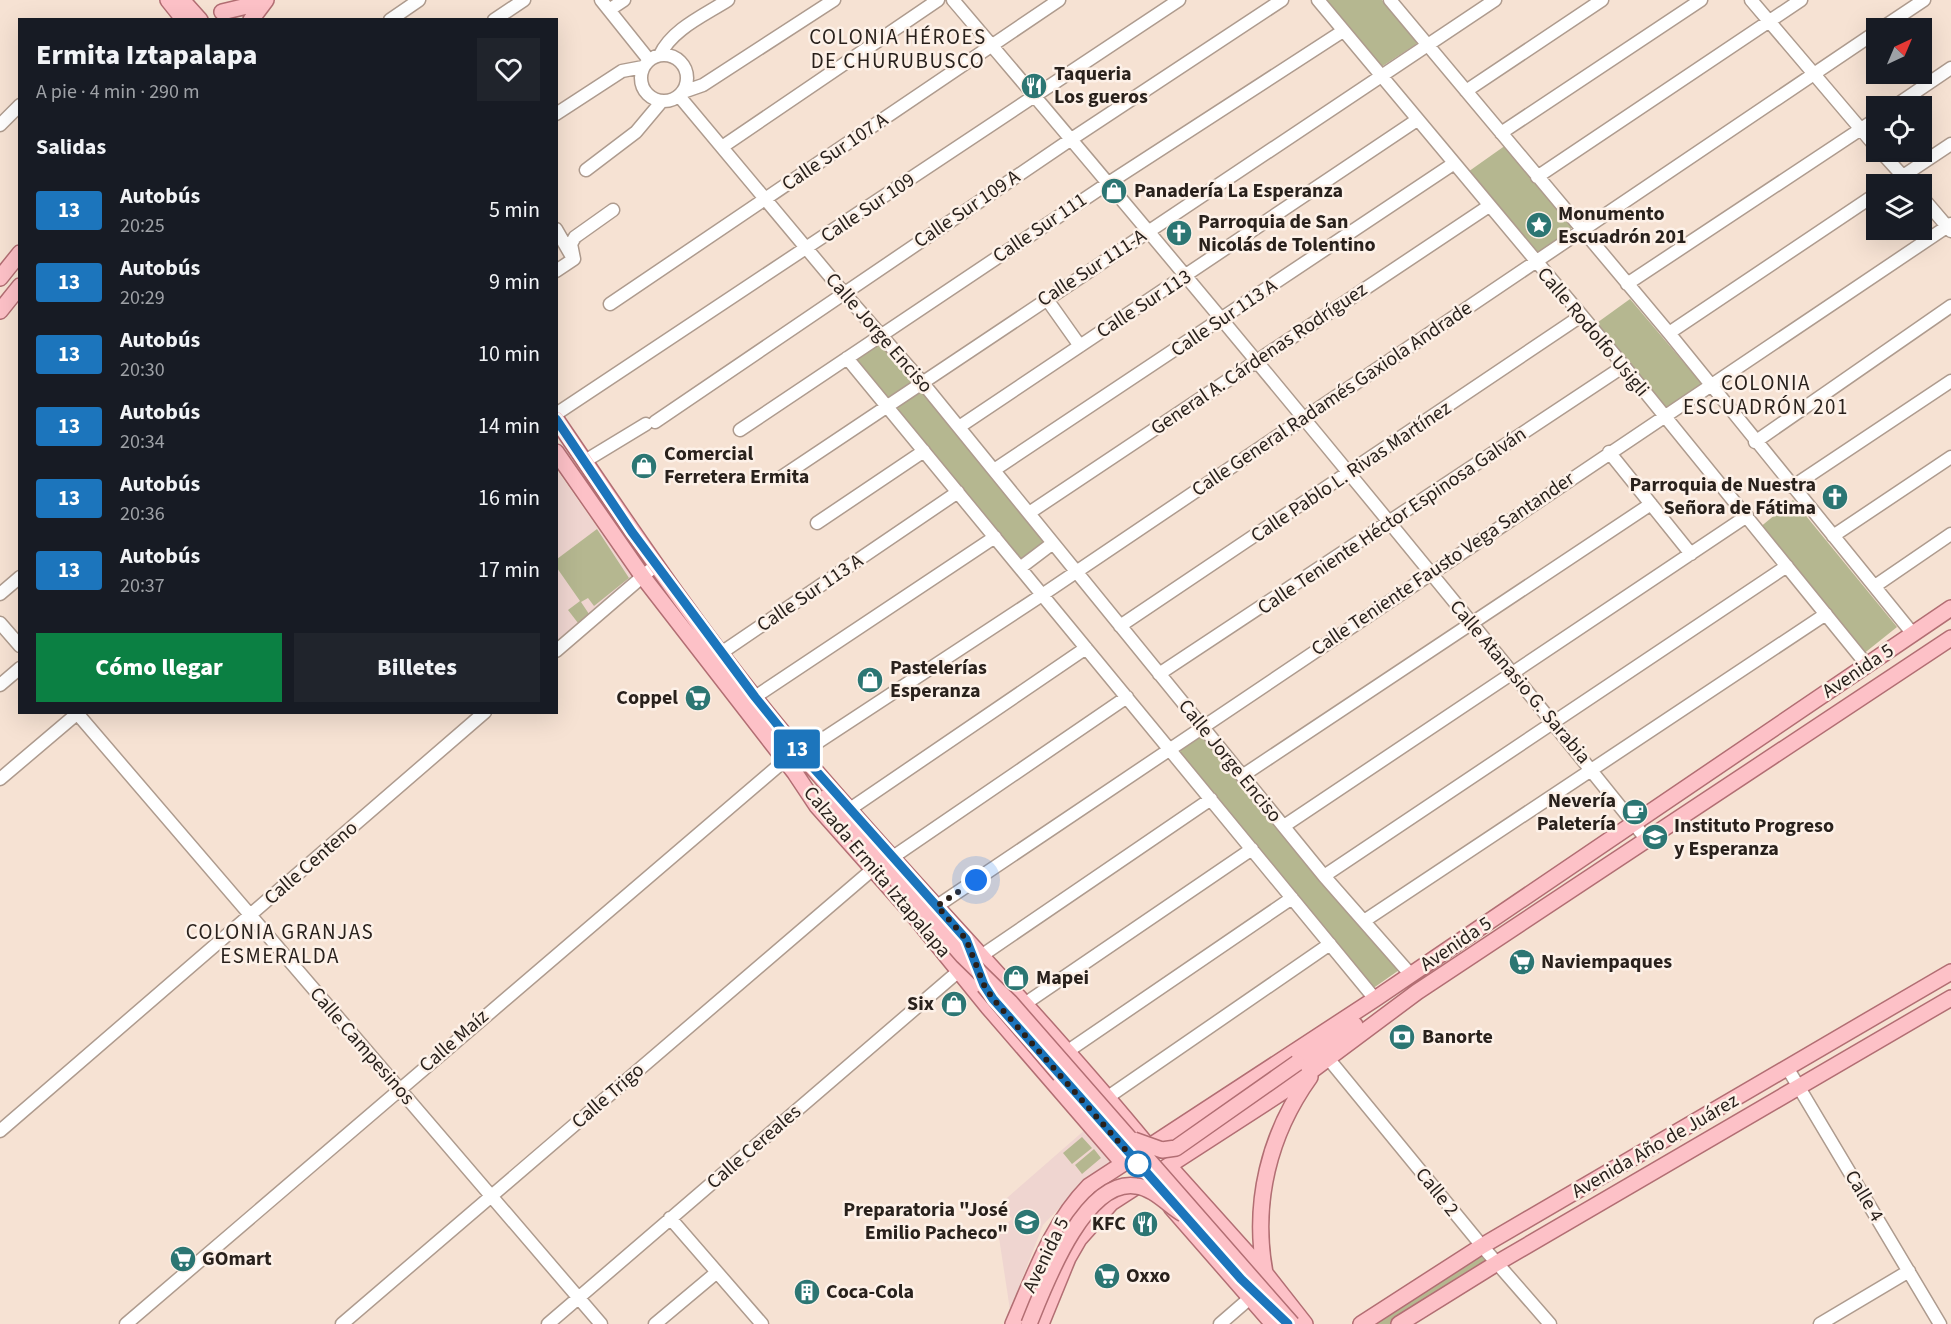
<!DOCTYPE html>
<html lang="es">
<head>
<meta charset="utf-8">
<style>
	:root { --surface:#171b24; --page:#20242c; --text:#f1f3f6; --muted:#9ea1a6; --accent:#0b8043 }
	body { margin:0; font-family:"Source Sans 3",sans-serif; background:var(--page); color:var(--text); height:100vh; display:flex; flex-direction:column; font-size:22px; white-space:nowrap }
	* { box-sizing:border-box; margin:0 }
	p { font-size:20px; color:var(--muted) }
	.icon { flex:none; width:33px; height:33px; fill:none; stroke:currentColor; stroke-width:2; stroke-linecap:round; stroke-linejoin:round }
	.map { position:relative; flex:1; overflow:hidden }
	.sheet { position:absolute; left:18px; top:18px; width:540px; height:696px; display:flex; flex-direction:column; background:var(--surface); border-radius:0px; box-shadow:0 6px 24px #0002 }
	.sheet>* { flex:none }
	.badge { padding:0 12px; border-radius:4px; font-size:21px; line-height:39px }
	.needle { width:39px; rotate:44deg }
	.buttons { position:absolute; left:1866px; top:18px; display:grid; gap:12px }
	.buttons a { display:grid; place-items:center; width:66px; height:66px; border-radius:0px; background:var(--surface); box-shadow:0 6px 24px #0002; font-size:30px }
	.you { position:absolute; width:30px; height:30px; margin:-15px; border:4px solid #fff; border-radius:50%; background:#1a73e8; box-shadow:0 0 0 9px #1a73e833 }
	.map>.badge { position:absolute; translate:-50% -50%; box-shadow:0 0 0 3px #fff }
	h2 { padding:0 18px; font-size:22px; line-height:54px }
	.round { display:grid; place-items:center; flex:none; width:63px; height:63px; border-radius:0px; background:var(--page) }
	.headline { display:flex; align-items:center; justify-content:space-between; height:102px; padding:0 18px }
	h1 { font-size:28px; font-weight:800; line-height:45px }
	.cta { display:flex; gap:12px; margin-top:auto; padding:12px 18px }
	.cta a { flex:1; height:69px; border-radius:0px; background:var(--accent); color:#fff; font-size:24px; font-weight:800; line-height:69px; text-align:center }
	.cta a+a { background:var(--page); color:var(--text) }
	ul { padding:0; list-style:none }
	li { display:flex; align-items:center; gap:18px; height:72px; padding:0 18px }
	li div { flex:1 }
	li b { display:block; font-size:22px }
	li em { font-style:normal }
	li .badge { min-width:66px; font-weight:700; text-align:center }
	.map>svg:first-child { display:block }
</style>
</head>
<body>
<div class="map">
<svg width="1951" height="1324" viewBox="0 0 1951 1324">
	<rect width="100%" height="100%" fill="#f6e2d3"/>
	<path fill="#efd5d0" d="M556 469 633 578 556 644Z
		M1087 1128 1111 1155V1162L1081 1185 1043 1225 1010 1310 998 1231 1012 1219 1000 1204Z"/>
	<path fill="#b5b790" d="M1321 0H1382L1418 43 1378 69Z
		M1506 145 1573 227 1534 257 1465 174Z
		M1630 299 1702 384 1664 410 1594 325Z
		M878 339 922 382 1049 544 1022 564 853 359Z
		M1793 500 1897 627 1862 655 1759 528Z
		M597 529 629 578 594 606 588 598 581 602 589 614 578 623 568 610 580 601 557 568V559Z
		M1203 734 1402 968 1372 989 1175 754Z
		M1082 1137 1092 1148 1072 1164 1063 1153Z
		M1094 1149 1101 1158 1082 1174 1075 1165Z
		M1480 1252 1492 1264 1395 1324H1373Z"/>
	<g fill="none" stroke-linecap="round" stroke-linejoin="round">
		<defs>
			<path id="minor" d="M601 0 649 60
				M953 0C1188 276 1420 557 1647 840
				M1318 0 1624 366 1867 665
				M1390 0 1669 333 1913 634
				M1751 0 1876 147
				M609 10 624 0
				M390 20 419 0
				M494 20 524 0
				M1882 28 1924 0
				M641 78a23 23 0 1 1 46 0a23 23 0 1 1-46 0Z
				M660 55C672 29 705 15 728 0
				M1466 91 1602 0
				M683 92 703 85 834 0
				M679 96 843 292 922 382 1324 876 1411 975
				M1895 106 1951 68
				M556 114 622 71 643 67
				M0 125 20 105
				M1501 133 1701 0
				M722 147 938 0
				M1881 152 1910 184
				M586 170 636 132 662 101
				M1537 177 1801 0
				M1891 184 1951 144
				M1922 197 1951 231
				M556 229 571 255
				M574 259 571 244 575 237 613 210
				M556 271 574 259
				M1627 284 1876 119
				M1046 298 1080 346
				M610 304 1059 0
				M1669 333 1876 194
				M847 358 1375 999
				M556 414 1179 0
				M655 422 1070 140 1282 0
				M959 427 1417 120
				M740 430 1107 184 1343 31
				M1755 442 1951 306
				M1609 452 1691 554
				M585 461 646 424
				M994 470 1453 164
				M780 478 1495 0
				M1792 487 1951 381
				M1029 513 1489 206
				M817 523 924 451
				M1833 536 1951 457
				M1020 568 1053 543
				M1875 586 1951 534
				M0 594 20 577
				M0 623 20 646
				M1120 626 1581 316
				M556 651 656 565
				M721 653 958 492
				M1159 674 1624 366
				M0 685 20 668
				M755 697 995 537
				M76 712 601 1324
				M1242 776 1651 504
				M0 779 79 712
				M850 809 1086 648
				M1284 826 1747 516
				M893 857 1127 697
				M1324 876 1787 566
				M937 906 1951 224
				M1364 921 1826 614
				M981 956 1211 799
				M1026 1003 1252 849
				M1068 1051 1292 898
				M1327 1057 1482 1246 1550 1324
				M1788 1069 1940 1324
				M1108 1097 1330 944
				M0 1131 485 712
				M670 1218 762 1324
				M126 1324 784 761 800 754 1042 595 1876 32
				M342 1324 873 869
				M548 1324 960 970
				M655 1324 716 1273
				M1220 1324 1250 1298
				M1820 1324 1909 1271"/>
			<path id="major" d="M168 0 184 20
				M182 0 200 20
				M222 12 264 2
				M251 20 266 0
				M0 278 20 253
				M0 311 20 286
				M556 419C634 534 711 649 801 754 914 887 1037 1011 1148 1146
				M556 452 643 577 795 773 817 806 911 912 988 1007 1122 1162
				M1297 1063 1355 1025
				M1169 1166 1265 1273 1305 1324
				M1171 1207 1273 1324
				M1265 1273C1252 1203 1269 1134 1310 1077
				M1013 1324C1035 1274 1051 1225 1089 1186L1375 999 1951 608
				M1041 1324 1068 1258 1079 1239 1111 1203 1287 1089 1417 992 1951 638
				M1361 1324 1482 1246 1951 972
				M1399 1324 1497 1263 1951 998"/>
		</defs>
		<use href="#minor" stroke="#ae9b8e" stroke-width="15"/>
		<use href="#major" stroke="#b26e73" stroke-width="18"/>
		<use href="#minor" stroke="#fff" stroke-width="12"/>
		<use href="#major" stroke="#fdc1c7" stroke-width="15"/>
		<defs>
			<path id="major-bridge" d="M825 798 963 956 1010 1002 1292 1324
				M984 986 1060 1075
				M1134 1140 1162 1150 1176 1148 1297 1063
				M1029 1324C1044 1287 1084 1178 1136 1186 1154 1188 1169 1206 1183 1214"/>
		</defs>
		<use href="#major-bridge" stroke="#b26e73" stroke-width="18" stroke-linecap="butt"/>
		<use href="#major-bridge" stroke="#fdc1c7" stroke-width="15"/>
	</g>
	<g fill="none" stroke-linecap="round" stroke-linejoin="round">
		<defs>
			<path id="line" d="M556 419 632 532 755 697 801 754 966 939 984 985 993 999 1241 1279 1288 1324"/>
		</defs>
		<use href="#line" stroke="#fff" stroke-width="14"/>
		<use href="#line" stroke="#1c75bc" stroke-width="9"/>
		<path stroke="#29211c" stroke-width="6" stroke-dasharray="0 10.8" d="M976 880 937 906 966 939 984 985 993 999 1138 1164"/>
	</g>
	<defs>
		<symbol id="restaurant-disc" viewBox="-11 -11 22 22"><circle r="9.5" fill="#2c7673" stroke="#fdf1e8"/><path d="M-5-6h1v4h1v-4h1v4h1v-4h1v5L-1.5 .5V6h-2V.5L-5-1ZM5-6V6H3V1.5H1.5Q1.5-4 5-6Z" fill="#fff"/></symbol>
		<symbol id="shop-disc" viewBox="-11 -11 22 22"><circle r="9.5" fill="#2c7673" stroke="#fdf1e8"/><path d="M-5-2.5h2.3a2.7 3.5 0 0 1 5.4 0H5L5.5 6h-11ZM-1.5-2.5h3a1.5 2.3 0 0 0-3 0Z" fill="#fff"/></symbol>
		<symbol id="sight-disc" viewBox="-11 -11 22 22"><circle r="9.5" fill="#2c7673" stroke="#fdf1e8"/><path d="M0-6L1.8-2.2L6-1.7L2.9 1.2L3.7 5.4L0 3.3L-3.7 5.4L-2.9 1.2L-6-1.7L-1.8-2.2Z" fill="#fff"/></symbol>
		<symbol id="church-disc" viewBox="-11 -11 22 22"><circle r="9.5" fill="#2c7673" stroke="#fdf1e8"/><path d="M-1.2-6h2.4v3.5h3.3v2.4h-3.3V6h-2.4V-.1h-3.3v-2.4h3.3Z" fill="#fff"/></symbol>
		<symbol id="supermarket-disc" viewBox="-11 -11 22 22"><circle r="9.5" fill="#2c7673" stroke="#fdf1e8"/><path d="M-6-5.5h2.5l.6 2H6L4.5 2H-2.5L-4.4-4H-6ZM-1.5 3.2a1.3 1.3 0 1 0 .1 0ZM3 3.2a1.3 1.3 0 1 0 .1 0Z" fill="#fff"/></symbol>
		<symbol id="cafe-disc" viewBox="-11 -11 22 22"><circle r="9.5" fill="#2c7673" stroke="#fdf1e8"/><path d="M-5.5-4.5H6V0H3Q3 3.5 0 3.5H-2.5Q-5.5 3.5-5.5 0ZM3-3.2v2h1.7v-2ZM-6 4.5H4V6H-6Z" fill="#fff"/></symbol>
		<symbol id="school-disc" viewBox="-11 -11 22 22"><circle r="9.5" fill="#2c7673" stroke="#fdf1e8"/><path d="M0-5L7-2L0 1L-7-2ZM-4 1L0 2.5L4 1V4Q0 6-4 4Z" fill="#fff"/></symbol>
		<symbol id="bank-disc" viewBox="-11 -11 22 22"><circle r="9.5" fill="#2c7673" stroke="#fdf1e8"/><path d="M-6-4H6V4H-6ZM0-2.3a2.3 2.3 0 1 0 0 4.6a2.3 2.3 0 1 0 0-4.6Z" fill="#fff"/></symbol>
		<symbol id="building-disc" viewBox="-11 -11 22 22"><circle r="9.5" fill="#2c7673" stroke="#fdf1e8"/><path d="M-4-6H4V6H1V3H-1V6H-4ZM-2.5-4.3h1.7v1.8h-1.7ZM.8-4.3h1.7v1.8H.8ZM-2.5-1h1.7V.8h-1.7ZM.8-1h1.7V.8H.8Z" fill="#fff"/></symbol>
	</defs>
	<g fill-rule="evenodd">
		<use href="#restaurant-disc" x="1019" y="71" width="30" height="30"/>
		<use href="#shop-disc" x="1099" y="176" width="30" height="30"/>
		<use href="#sight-disc" x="1524" y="210" width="30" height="30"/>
		<use href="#church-disc" x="1164" y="218" width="30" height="30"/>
		<use href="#shop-disc" x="629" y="451" width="30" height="30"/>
		<use href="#church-disc" x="1820" y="482" width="30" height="30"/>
		<use href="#shop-disc" x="855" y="665" width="30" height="30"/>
		<use href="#supermarket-disc" x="683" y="683" width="30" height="30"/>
		<use href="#cafe-disc" x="1620" y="797" width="30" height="30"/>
		<use href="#school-disc" x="1640" y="822" width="30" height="30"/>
		<use href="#supermarket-disc" x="1507" y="947" width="30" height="30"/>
		<use href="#shop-disc" x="1001" y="963" width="30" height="30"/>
		<use href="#shop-disc" x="939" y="989" width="30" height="30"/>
		<use href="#bank-disc" x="1387" y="1022" width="30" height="30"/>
		<use href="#school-disc" x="1012" y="1207" width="30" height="30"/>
		<use href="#restaurant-disc" x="1130" y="1209" width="30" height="30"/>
		<use href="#supermarket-disc" x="168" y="1244" width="30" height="30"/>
		<use href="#supermarket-disc" x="1092" y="1261" width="30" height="30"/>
		<use href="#building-disc" x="792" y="1277" width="30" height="30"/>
	</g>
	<circle fill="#fff" stroke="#1c75bc" stroke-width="3" cx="1138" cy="1164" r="12"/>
	<g text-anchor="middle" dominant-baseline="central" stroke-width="5" stroke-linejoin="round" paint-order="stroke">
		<g font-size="20" font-weight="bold" fill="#29211c" stroke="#fdf1e8" text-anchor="start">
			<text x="1054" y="74">Taqueria<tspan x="1054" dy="23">Los gueros</tspan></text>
			<text x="1134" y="191">Panadería La Esperanza</text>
			<text x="1558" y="214">Monumento<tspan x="1558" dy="23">Escuadrón 201</tspan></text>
			<text x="1198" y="222">Parroquia de San<tspan x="1198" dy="23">Nicolás de Tolentino</tspan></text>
			<text x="664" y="454">Comercial<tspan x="664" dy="23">Ferretera Ermita</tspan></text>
			<text x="1816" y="485" text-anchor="end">Parroquia de Nuestra<tspan x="1816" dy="23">Señora de Fátima</tspan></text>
			<text x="890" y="668">Pastelerías<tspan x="890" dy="23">Esperanza</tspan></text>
			<text x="678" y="698" text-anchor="end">Coppel</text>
			<text x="1616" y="801" text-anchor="end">Nevería<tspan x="1616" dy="23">Paletería</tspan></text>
			<text x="1674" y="826">Instituto Progreso<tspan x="1674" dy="23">y Esperanza</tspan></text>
			<text x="1541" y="962">Naviempaques</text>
			<text x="1036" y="978">Mapei</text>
			<text x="934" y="1004" text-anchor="end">Six</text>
			<text x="1422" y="1037">Banorte</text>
			<text x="1008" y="1210" text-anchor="end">Preparatoria "José<tspan x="1008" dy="23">Emilio Pacheco"</tspan></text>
			<text x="1126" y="1224" text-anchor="end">KFC</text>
			<text x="202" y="1259">GOmart</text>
			<text x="1126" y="1276">Oxxo</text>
			<text x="826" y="1292">Coca-Cola</text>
		</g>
		<g font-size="20" fill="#29211c" stroke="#fdf1e8">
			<text transform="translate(835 152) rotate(-34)">Calle Sur 107 A</text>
			<text transform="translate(868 208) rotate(-34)">Calle Sur 109</text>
			<text transform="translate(967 209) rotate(-34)">Calle Sur 109 A</text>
			<text transform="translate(1040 228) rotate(-34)">Calle Sur 111</text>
			<text transform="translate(1092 268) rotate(-33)">Calle Sur 111-A</text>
			<text transform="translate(1144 304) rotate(-33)">Calle Sur 113</text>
			<text transform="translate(1224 318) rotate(-34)">Calle Sur 113 A</text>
			<text transform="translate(1593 332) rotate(50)">Calle Rodolfo Usigli</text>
			<text transform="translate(879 333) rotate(49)">Calle Jorge Enciso</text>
			<text transform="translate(1259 359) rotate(-34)">General A. Cárdenas Rodríguez</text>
			<text transform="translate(1332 399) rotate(-34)">Calle General Radamés Gaxiola Andrade</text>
			<text transform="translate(1351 472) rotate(-34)">Calle Pablo L. Rivas Martínez</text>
			<text transform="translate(1392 521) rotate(-34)">Calle Teniente Héctor Espinosa Galván</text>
			<text transform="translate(1443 564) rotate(-34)">Calle Teniente Fausto Vega Santander</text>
			<text transform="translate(810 593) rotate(-34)">Calle Sur 113 A</text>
			<text transform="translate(1858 671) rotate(-34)">Avenida 5</text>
			<text transform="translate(1520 682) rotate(50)">Calle Atanasio G. Sarabia</text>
			<text transform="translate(1230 761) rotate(51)">Calle Jorge Enciso</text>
			<text transform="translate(311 863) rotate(-41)">Calle Centeno</text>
			<text transform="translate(877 872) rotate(50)">Calzada Ermita Iztapalapa</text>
			<text transform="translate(1456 944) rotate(-34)">Avenida 5</text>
			<text transform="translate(454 1041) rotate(-41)">Calle Maíz</text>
			<text transform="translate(362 1046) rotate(49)">Calle Campesinos</text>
			<text transform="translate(608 1096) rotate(-41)">Calle Trigo</text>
			<text transform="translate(1655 1146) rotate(-30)">Avenida Año de Juárez</text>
			<text transform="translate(754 1147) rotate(-41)">Calle Cereales</text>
			<text transform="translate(1437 1192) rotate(51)">Calle 2</text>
			<text transform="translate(1864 1196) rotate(59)">Calle 4</text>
			<text transform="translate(1046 1255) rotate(-64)">Avenida 5</text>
		</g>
		<g font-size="21" letter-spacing="1.5" fill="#29211c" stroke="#fdf1e8">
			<text x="898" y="37">COLONIA HÉROES<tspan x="898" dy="24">DE CHURUBUSCO</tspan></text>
			<text x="1766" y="383">COLONIA<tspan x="1766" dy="24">ESCUADRÓN 201</tspan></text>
			<text x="280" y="932">COLONIA GRANJAS<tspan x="280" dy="24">ESMERALDA</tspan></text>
		</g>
	</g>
</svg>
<div class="buttons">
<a><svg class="needle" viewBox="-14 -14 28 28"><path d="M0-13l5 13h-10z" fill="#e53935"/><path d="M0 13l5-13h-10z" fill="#9ea1a6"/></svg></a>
<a><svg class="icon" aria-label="locate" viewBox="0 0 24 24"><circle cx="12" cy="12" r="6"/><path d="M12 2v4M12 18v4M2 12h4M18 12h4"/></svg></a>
<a><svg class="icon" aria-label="layers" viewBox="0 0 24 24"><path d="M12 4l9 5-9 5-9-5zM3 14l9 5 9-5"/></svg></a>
</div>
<div class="you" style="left:976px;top:880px"></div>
<b class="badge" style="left:797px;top:749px;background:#1c75bc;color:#fff">13</b>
<section class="sheet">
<div class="headline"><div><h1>Ermita Iztapalapa</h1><p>A pie · 4 min · 290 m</p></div><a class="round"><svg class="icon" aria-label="heart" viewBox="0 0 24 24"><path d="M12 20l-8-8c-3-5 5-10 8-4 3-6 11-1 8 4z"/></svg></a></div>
<h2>Salidas</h2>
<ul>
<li><span class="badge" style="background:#1c75bc;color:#fff">13</span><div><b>Autobús</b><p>20:25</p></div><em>5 min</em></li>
<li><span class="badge" style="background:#1c75bc;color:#fff">13</span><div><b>Autobús</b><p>20:29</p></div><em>9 min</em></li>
<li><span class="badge" style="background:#1c75bc;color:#fff">13</span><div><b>Autobús</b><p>20:30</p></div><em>10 min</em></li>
<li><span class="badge" style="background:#1c75bc;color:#fff">13</span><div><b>Autobús</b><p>20:34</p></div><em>14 min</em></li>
<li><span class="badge" style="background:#1c75bc;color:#fff">13</span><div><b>Autobús</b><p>20:36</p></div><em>16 min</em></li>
<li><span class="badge" style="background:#1c75bc;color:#fff">13</span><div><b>Autobús</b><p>20:37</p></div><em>17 min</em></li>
</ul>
<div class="cta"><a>Cómo llegar</a><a>Billetes</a></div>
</section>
</div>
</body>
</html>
